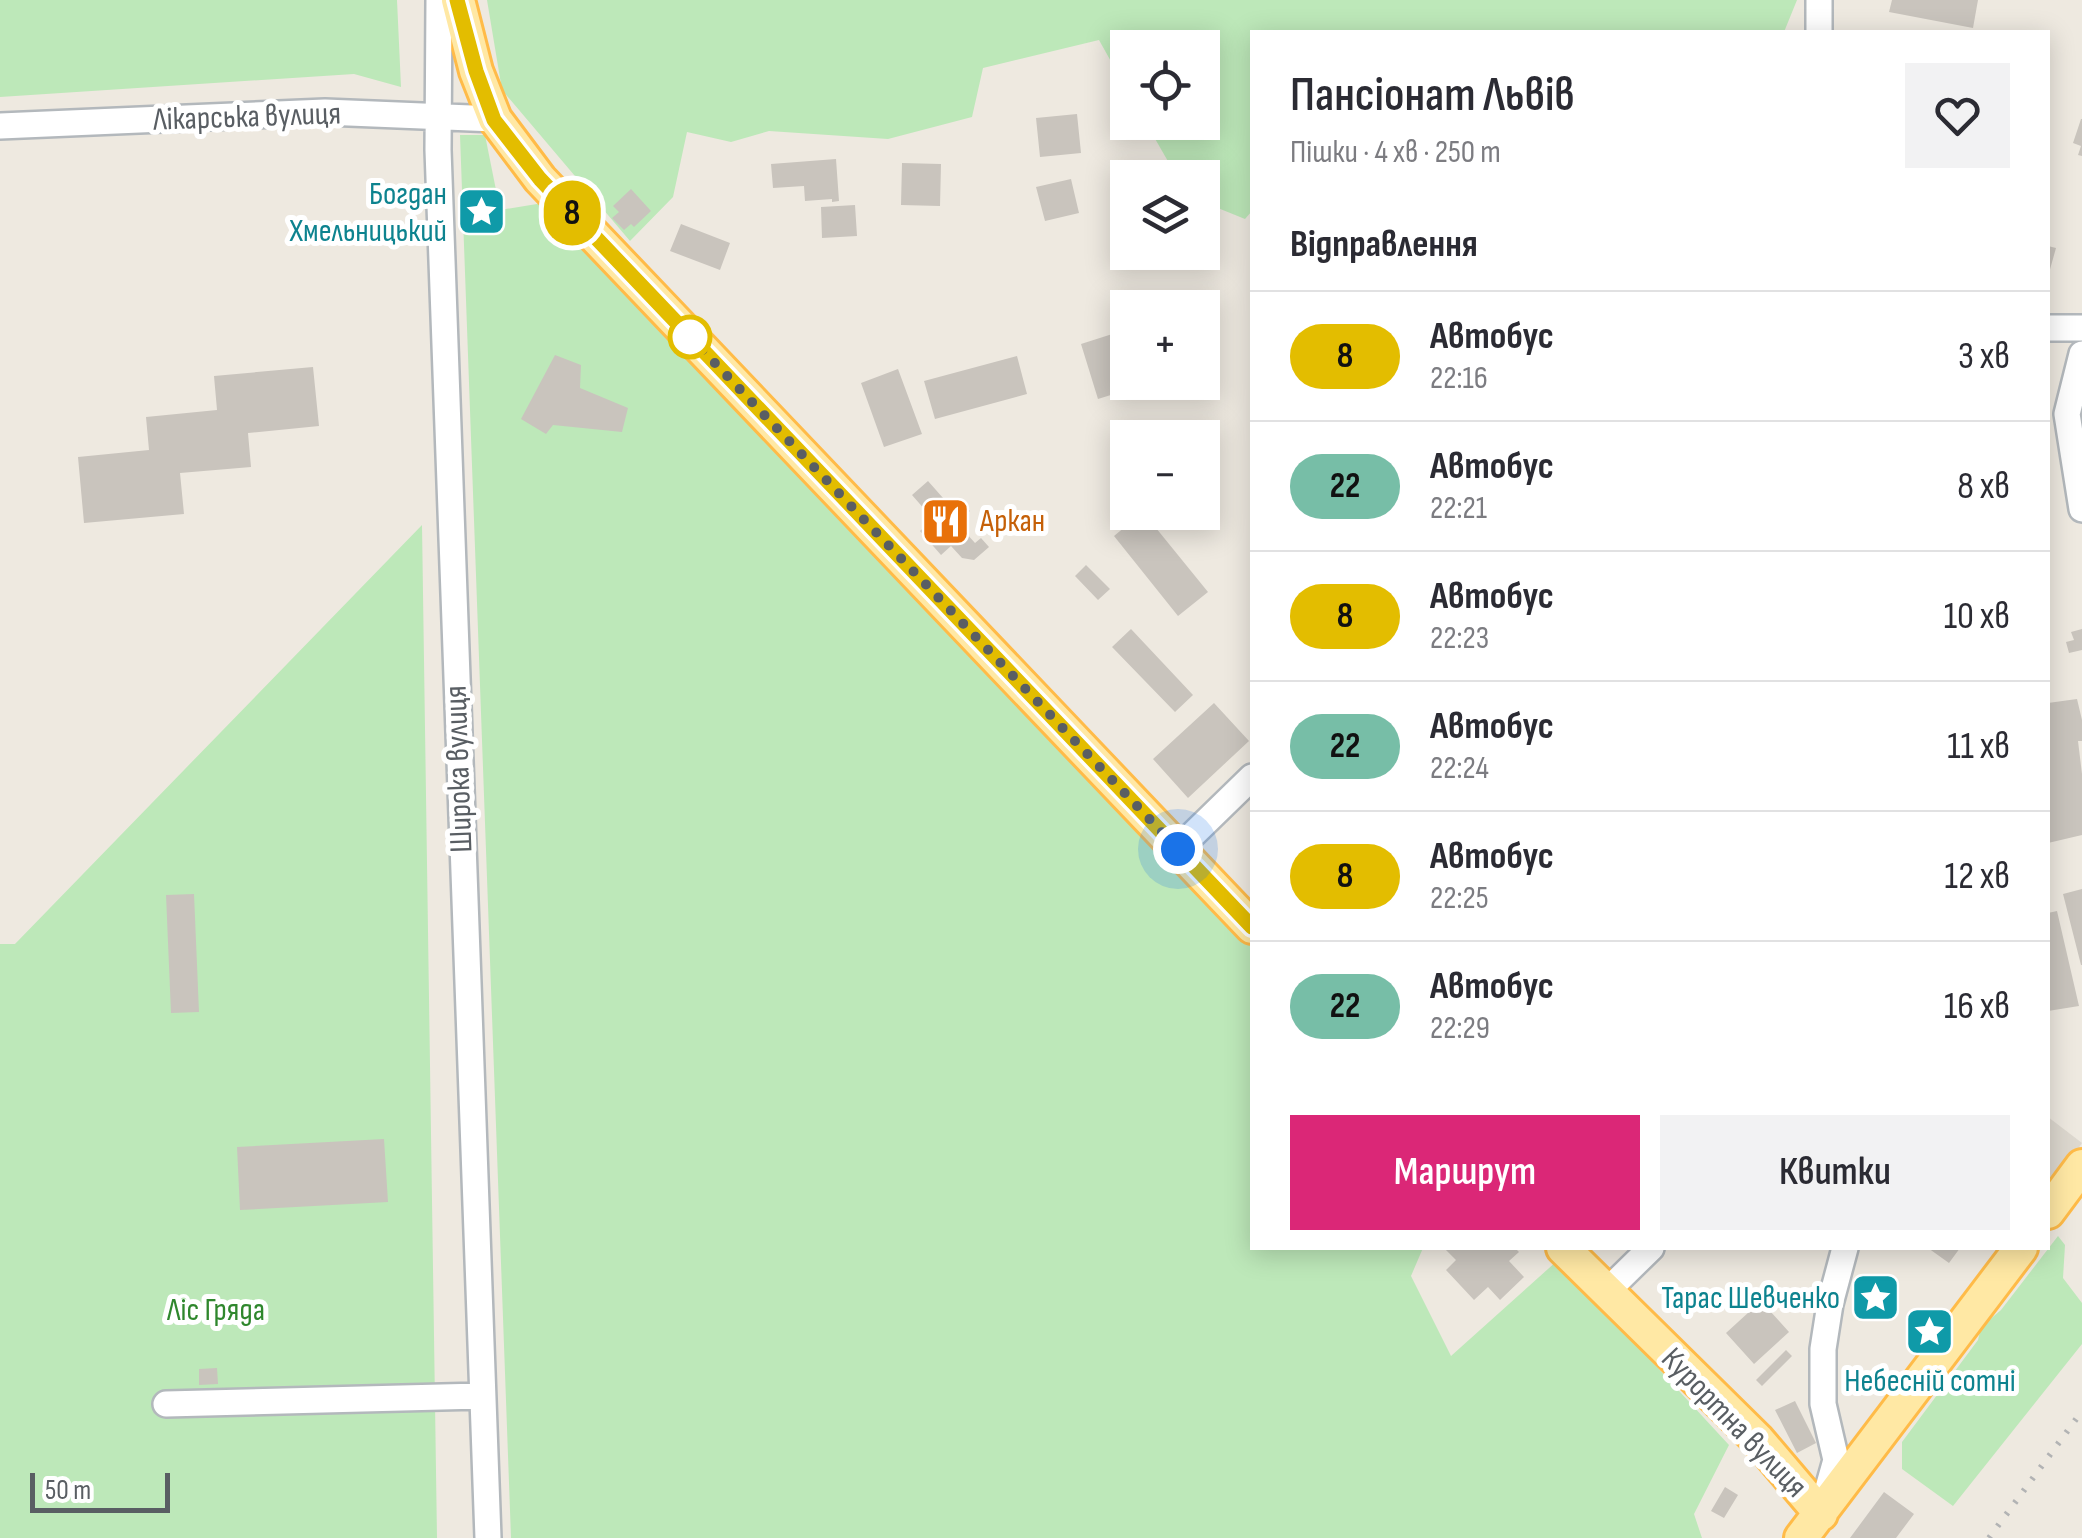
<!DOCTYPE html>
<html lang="uk">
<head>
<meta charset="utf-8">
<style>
	:root { --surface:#fff; --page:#f2f2f3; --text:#2b2b33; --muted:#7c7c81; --line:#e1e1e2; --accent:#db2777 }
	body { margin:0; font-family:"Sofia Sans Condensed",sans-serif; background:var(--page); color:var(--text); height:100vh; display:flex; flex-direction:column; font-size:38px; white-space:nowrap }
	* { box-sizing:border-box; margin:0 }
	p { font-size:32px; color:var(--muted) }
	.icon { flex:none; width:55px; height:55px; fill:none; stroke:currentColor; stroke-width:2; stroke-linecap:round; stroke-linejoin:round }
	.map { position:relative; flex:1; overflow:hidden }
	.panel { position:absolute; left:1250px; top:30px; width:800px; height:1220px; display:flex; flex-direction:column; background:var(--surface); border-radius:0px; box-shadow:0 5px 25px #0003 }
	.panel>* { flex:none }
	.badge { padding:0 20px; border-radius:32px; font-size:35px; line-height:65px }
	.fabs { position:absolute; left:1110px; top:30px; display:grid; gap:20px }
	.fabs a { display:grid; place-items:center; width:110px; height:110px; border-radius:0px; background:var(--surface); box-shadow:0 5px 25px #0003; font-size:50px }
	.scale { position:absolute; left:30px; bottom:25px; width:140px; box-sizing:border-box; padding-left:10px; border:5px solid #595e63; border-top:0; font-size:28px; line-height:35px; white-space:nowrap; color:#595e63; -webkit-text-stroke:8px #fff; paint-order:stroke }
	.you { position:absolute; width:50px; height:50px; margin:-25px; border:8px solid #fff; border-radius:50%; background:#1a73e8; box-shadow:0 0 0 15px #1a73e833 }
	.map>.badge { position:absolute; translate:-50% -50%; box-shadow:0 0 0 5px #fff }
	h2 { padding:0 40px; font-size:38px; line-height:90px }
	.round { display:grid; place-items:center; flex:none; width:105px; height:105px; border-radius:0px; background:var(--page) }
	.headline { display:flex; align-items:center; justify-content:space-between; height:170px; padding:0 40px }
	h1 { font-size:48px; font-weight:600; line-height:75px }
	.button { display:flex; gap:20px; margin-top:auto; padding:20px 40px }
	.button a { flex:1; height:115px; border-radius:0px; background:var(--accent); color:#fff; font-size:40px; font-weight:600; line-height:115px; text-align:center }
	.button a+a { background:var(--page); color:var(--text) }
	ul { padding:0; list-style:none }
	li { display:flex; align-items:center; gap:30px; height:130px; padding:0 40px; border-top:2px solid var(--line) }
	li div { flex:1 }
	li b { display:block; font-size:38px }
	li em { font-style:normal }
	li .badge { min-width:110px; font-weight:700; text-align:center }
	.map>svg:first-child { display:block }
</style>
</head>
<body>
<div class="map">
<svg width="2082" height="1538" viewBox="0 0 2082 1538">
	<rect width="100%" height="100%" fill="#eee9e0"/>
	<path fill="#ddd8cf" d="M2048 1117 2082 1143 2048 1192Z"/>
	<path fill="#bde8b9" d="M0 0H397L401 87 354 74 0 97Z
		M487 0H1797L1784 32H1252V211L1245 219 1203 202 1202 178 1177 177 1146 123 1202 122V48H1128L1127 90 1099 40 983 68 972 117 888 139 769 131 731 142 687 132 673 197 630 241 502 90Z
		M460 135H485L500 210 549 202 1252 941V1248H1423L1411 1276 1451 1356 1558 1260 1729 1445 1694 1514 1702 1538H511Z
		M422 525 437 1538H0V944H15Z
		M2058 1236 2065 1245 2063 1278 2082 1303V1344L1953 1506 1902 1469V1442L1978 1340 1981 1327 2001 1310Z"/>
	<path fill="#c9c4bd" d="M1892 0H1978L1973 28 1889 12Z
		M1077 114 1081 153 1040 157 1036 118Z
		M2081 119H2082V156L2078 155 2081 146 2073 143Z
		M836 159 839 201 832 202V199L805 201 804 186 773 188 771 164Z
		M902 163 941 164 940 206 901 205Z
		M1071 179 1079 213 1045 221 1036 187Z
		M631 189 651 211 634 227 631 224 624 230 612 218 619 212 613 206Z
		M855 205 857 236 822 238 821 207Z
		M681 224 730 243 720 270 670 251Z
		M2048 246 2056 248 2049 273H2048Z
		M1128 329V382L1149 383 1098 399 1081 344Z
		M555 355 581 365 580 388 628 408 622 432 553 425 546 434 521 419Z
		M1017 356 1027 394 935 419 924 381Z
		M313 367 319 426 248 433 251 467 180 473 184 514 84 523 78 457 149 450 146 417 217 410 214 376Z
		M898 369 922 434 884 447 861 383Z
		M928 481 951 507 963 503 970 511 957 523 975 543 981 538 989 547 974 560 962 558 951 546 941 555 920 531 933 519 912 495Z
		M1143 512 1208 592 1178 616 1114 536Z
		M1086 565 1110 589 1098 600 1075 576Z
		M1131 629 1193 695 1175 712 1112 647Z
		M2082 629V650L2069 653 2066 642 2074 640 2071 632Z
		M2077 699 2082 720V741H2078L2082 774V835L2048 843V703Z
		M1214 703 1249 741 1188 798 1153 759Z
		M2082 889V965H2081L2063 894Z
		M194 894 199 1012 171 1013 166 895Z
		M2057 911 2079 1006 2048 1011V913Z
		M384 1139 388 1202 240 1210 237 1147Z
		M1444 1248H1515L1519 1252 1509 1261 1524 1277 1500 1300 1488 1287 1474 1300 1446 1270 1456 1260Z
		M1928 1248H1960L1949 1263Z
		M1761 1301 1789 1332 1754 1364 1726 1333Z
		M1786 1350 1792 1356 1762 1386 1756 1380Z
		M217 1368 218 1384 199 1385V1369Z
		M1795 1401 1816 1443 1797 1453 1775 1410Z
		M1725 1487 1738 1495 1724 1518 1711 1511Z
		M1884 1492 1914 1514 1896 1538H1850Z"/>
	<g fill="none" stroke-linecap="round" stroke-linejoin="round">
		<defs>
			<path id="minor" d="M439 0 438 150 488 1538
				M1819 0V32
				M0 126 325 112 495 119
				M2048 328H2082
				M2082 354 2067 414 2082 509
				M1178 849 1252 777
				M1606 1292 1651 1248
				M166 1404 481 1396
				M1825 1499 1836 1460 1823 1404V1349L1830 1304 1845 1248"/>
			<path id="major" d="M458 0 476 71 495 119 540 179 1252 927
				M2048 1212 2082 1166
				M1563 1248 1758 1440 1821 1514
				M1801 1538 2021 1248"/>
		</defs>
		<use href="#minor" stroke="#b3b8bc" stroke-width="30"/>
		<use href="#major" stroke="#ffbb48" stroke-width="38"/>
		<use href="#minor" stroke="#fff" stroke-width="25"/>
		<use href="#major" stroke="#ffe8a4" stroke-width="32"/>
		<path stroke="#b2b3b4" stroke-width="6" stroke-dasharray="2.5 12" stroke-linecap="butt" d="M1989 1538 2082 1411"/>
	</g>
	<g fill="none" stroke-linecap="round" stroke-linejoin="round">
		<defs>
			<path id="line" d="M457 0 476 71 494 120 540 179 1252 927"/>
		</defs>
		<use href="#line" stroke="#fff" stroke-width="22"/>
		<use href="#line" stroke="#e3bd00" stroke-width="15"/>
		<path stroke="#595e63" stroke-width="10" stroke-dasharray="0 18" d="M690 337 1178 849"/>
	</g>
	<defs>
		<symbol id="sight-square" viewBox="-11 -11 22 22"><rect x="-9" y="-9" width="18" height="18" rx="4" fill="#0f9aa8" stroke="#fff"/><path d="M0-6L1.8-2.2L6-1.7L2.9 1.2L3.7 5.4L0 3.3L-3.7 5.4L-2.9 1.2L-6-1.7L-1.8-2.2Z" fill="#fff"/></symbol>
		<symbol id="restaurant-square" viewBox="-11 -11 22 22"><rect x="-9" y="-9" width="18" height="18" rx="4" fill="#e8710a" stroke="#fff"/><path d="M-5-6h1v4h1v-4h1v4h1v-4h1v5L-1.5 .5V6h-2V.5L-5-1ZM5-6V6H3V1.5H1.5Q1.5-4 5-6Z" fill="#fff"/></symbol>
	</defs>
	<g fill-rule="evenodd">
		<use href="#sight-square" x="454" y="184" width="55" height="55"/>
		<use href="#restaurant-square" x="918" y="494" width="55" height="55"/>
		<use href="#sight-square" x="1848" y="1270" width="55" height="55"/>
		<use href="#sight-square" x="1902" y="1304" width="55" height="55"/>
	</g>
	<circle fill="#fff" stroke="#e3bd00" stroke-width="5" cx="690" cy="337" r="20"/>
	<g text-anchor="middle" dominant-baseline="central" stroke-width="10" stroke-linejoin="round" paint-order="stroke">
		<g font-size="32" fill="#595e63" stroke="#fff">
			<text transform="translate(247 117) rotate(-2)">Лікарська вулиця</text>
			<text transform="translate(459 769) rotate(-92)">Широка вулиця</text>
			<text transform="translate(1734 1423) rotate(46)">Курортна вулиця</text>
		</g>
		<g font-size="32" fill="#0d838f" stroke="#fff" text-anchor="end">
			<text x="447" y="194">Богдан<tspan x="447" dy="37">Хмельницький</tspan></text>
			<text x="1840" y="1298">Тарас Шевченко</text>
			<text x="1930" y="1381" text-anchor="middle">Небесній сотні</text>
		</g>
		<g font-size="32" fill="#c56008" stroke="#fff" text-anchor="start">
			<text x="980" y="521">Аркан</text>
		</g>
		<g font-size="32" fill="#2f872d" stroke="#fff">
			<text x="216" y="1310">Ліс Гряда</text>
		</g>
	</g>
</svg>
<div class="fabs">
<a><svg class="icon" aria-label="locate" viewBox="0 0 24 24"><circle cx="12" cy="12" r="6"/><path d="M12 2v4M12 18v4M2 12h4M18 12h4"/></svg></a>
<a><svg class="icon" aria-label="layers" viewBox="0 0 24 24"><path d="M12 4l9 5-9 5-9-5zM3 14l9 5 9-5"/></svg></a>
<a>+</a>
<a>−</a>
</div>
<div class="scale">50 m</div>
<div class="you" style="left:1178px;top:849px"></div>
<b class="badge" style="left:572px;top:213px;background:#e3bd00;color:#111">8</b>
<section class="panel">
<div class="headline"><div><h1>Пансіонат Львів</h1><p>Пішки · 4 хв · 250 m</p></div><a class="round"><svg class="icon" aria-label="heart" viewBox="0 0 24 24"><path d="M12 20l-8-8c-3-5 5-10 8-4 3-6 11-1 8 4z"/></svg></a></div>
<h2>Відправлення</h2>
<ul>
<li><span class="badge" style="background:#e3bd00;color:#111">8</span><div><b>Автобус</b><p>22:16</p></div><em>3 хв</em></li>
<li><span class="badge" style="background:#77bea7;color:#111">22</span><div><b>Автобус</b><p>22:21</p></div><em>8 хв</em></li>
<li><span class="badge" style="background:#e3bd00;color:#111">8</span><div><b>Автобус</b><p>22:23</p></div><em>10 хв</em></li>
<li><span class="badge" style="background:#77bea7;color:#111">22</span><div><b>Автобус</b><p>22:24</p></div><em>11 хв</em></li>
<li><span class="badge" style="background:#e3bd00;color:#111">8</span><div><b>Автобус</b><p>22:25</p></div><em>12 хв</em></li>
<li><span class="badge" style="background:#77bea7;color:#111">22</span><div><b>Автобус</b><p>22:29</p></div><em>16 хв</em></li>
</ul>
<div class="button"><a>Маршрут</a><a>Квитки</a></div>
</section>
</div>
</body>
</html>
